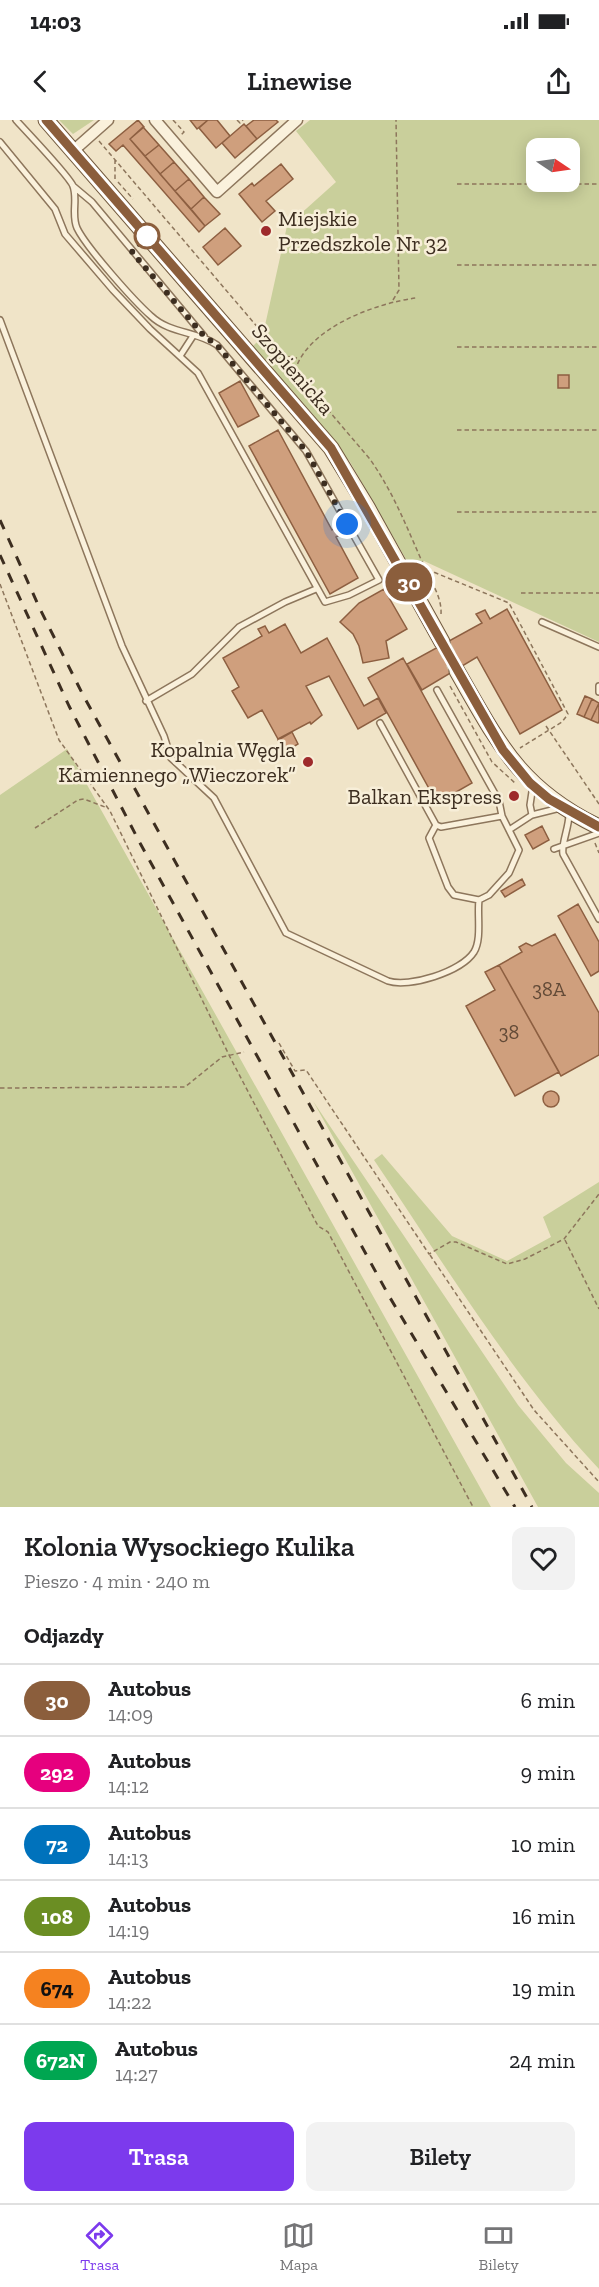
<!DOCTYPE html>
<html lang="pl">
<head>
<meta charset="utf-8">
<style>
	:root { --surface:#fff; --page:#f2f2f2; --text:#202124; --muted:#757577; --line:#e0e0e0; --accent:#7c3aed }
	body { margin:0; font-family:"Zilla Slab",serif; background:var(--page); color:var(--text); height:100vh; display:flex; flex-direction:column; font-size:22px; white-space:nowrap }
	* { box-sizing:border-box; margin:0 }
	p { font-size:20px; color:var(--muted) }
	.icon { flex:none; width:33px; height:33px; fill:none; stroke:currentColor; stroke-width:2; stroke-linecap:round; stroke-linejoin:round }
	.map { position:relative; height:1387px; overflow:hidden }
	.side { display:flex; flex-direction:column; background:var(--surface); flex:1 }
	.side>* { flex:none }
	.badge { padding:0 12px; border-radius:20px; font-size:21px; line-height:39px }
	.needle { width:39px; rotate:103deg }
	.buttons { position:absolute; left:526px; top:18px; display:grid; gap:12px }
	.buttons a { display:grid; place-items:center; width:54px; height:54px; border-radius:12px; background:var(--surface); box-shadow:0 3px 15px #0003; font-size:30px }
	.you { position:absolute; width:30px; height:30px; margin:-15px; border:4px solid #fff; border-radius:50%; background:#1a73e8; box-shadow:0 0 0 9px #1a73e833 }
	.map>.badge { position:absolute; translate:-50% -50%; box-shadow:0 0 0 3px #fff }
	h2 { padding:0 24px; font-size:22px; line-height:54px }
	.round { display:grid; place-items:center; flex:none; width:63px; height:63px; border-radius:12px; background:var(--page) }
	.overview { display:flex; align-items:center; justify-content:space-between; height:102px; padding:0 24px }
	h1 { font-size:28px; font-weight:600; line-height:45px }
	.action { display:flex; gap:12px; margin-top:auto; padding:12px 24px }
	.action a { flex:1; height:69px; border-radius:12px; background:var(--accent); color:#fff; font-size:24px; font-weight:600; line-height:69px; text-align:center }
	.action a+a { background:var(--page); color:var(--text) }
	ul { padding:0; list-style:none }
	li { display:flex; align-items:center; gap:18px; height:72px; padding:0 24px; border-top:2px solid var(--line) }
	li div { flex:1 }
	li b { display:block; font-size:22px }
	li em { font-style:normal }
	li .badge { min-width:66px; font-weight:700; text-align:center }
	.status { display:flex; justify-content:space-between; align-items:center; height:42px; padding:0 30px; background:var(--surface); direction:ltr }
	.status svg { height:16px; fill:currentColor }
	header { display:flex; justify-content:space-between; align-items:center; height:78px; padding:0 24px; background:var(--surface); font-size:27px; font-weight:600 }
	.menu { display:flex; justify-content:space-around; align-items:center; height:84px; border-top:2px solid var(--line); background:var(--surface); font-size:16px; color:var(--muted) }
	.menu a { display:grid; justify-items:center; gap:3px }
	.menu .active { color:var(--accent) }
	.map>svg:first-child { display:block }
</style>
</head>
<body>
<div class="status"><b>14:03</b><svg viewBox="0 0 49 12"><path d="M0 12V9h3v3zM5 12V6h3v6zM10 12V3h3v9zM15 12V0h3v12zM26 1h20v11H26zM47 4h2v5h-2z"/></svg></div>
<header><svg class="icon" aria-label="back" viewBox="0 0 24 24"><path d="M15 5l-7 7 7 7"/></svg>Linewise<svg class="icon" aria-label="share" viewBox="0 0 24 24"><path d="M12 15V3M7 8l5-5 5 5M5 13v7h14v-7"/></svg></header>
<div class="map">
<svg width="599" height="1387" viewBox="0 0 599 1387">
	<rect width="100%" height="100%" fill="#f0e4c8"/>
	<path fill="#c9cf9b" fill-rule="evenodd" d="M59 0H94L73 14Z
		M310 0H599V522L424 441 414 453 350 342 253 226 267 212 264 210 287 106 336 62 296 11ZM537 28H570V62H537Z
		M67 629 491 1387H0V675Z
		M313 981 518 1285 566 1343 599 1373V1387H538Z
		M382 1034 452 1116 507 1141 551 1117 543 1097 599 1062V1349C512 1256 445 1145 374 1040Z"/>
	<path fill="#cf9f7d" stroke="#8d5f41" stroke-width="1.5" d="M138 0 144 7 130 19 205 106 199 112 123 25 116 31 109 24Z
		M190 0H208L197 9Z
		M208 0H217L230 16 216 28 199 8Z
		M254 0H276L278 2 257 19 246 6Z
		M244 4 257 19 235 38 222 23Z
		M143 7 159 25 145 36 130 19Z
		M159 25 174 42 160 54 145 36Z
		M174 42 189 59 175 71 160 54Z
		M281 44 293 59 266 81 275 91 262 102 239 74 252 63 254 66Z
		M189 59 204 77 191 89 175 71Z
		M204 77 220 94 205 106 191 89Z
		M225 108 241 126 218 145 203 127Z
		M558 255H569V268H558Z
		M240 261 259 296 238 307 219 273Z
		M278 310 332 410 336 408 340 415 336 417 358 458 330 474 249 326Z
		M384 469 407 509 386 521 389 538 363 543 359 526 353 514 340 502 359 483Z
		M507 489 562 590 520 614 477 537 422 570 407 544 482 503 476 494 485 490 490 499Z
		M285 504 301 533 327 518 364 586 378 578 386 593 358 609 329 556 306 566 322 595 311 604 310 602 278 619 262 590 248 598 232 571 239 567 223 538 262 516 258 509 265 506 269 513Z
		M403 538 472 663 437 683 368 558Z
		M585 576 592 579 584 597 577 594Z
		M592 579 599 583 591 600 584 597Z
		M599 583V601L598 603 591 600Z
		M292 612 298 624 285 632 278 620Z
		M542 706 549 720 533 729 525 715Z
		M522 759 525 765 505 777 501 771Z
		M578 784 599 822V851L591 856 558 796Z
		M555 814 599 893V935L561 956 499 845 522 832 519 827 526 823 532 826Z
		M499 845 559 952 515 976 466 886 495 870 485 852Z
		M543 979a8 8 0 1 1 16 0a8 8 0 1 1-16 0Z"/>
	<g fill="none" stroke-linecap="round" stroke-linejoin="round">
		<path stroke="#ccc0a6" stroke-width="15" stroke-dasharray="15 8" stroke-linecap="butt" d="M442 522 457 551"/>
		<defs>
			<path id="lane" d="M0 22 55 89 65 114 113 170 150 209 198 253 325 482 349 475 379 460 306 331 217 225C197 211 170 214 151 196 134 181 86 127 77 108 71 95 78 79 73 66 70 57 26 11 16 0
				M73 66 92 82 204 216
				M0 200 122 526 164 616 171 638 214 678 286 813 388 861C409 868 461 852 474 832 482 819 477 795 479 780
				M180 236 193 216
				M542 502 599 527
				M599 566V572
				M437 570 499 681 502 696
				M146 581 192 554 239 507 285 482 316 469
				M380 603 436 705 441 707 502 696 519 730 509 753 489 775 479 780 454 775 448 767 429 718 436 705
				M569 694C569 708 561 724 563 734L599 799
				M532 695 530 685 533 665
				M509 710 532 695 560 688
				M554 729 599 713"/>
			<path id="street" d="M155 0 217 72 297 0
				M73 31 108 0"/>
			<path id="secondary" d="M46 0 331 328 367 387 442 522
				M457 551C499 624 520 669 599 707"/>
		</defs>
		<use href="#lane" stroke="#8d765c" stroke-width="8"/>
		<use href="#street" stroke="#8d765c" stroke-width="13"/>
		<use href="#secondary" stroke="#6f573f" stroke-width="17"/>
		<path stroke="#8d765c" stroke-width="1.5" stroke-dasharray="4.5 3" stroke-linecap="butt" d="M173 0 184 12 181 15
			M237 0 240 3 243 0
			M99 21 369 338C393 371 407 408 424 446 430 461 442 476 441 494
			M115 59V40
			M118 62 133 79
			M457 64H599
			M457 145H599
			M393 180 399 170 396 0
			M457 227H599
			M281 235 297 238
			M295 251C307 208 376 183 416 178
			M457 310H599
			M457 392H599
			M427 452 431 451 509 483 568 594 562 602 520 628
			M0 464 59 620 110 691 230 937 318 1106 328 1112 473 1387
			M521 473H599
			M450 566 492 642 515 663
			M546 606 599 684
			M35 708 78 680 84 679 105 687
			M595 723 599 733
			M279 923 295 951 306 950 429 1134 450 1122H456L507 1144 525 1139 564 1119 599 1074
			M0 968 185 967 222 937 244 932
			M565 1120 599 1189
			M430 1135 534 1290 599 1362"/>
		<use href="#lane" stroke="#faf1dc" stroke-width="5"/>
		<use href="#street" stroke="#faf1dc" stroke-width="10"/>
		<use href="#secondary" stroke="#faf1dc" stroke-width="15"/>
		<path stroke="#3d2e20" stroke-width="3" stroke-dasharray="10 10" stroke-linecap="butt" d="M0 400 40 489 83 575 532 1387
			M0 435 69 586 140 723 389 1176 515 1387"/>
	</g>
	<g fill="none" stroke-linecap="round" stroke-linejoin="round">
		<defs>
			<path id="line" d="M46 0 331 328 503 630 530 663 549 679 599 707"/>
		</defs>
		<use href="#line" stroke="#fff" stroke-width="14"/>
		<use href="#line" stroke="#8b5e3c" stroke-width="9"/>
		<path stroke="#3d2e20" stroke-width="6" stroke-dasharray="0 10.8" d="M147 116 132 132 204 216 217 225 306 331 347 404"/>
	</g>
	<g fill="#9e2a2b" stroke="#f7eed8" stroke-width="2">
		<circle cx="266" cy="111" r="6"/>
		<circle cx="308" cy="642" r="6"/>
		<circle cx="514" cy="676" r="6"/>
	</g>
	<circle fill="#fff" stroke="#8b5e3c" stroke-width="3" cx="147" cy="116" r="12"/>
	<g text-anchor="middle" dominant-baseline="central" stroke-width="5" stroke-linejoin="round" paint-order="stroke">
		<g font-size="20" fill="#624a37">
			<text x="549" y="869">38A</text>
			<text x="509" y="912">38</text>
		</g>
		<g font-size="22" fill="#3d2e20" stroke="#f7eed8" text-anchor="end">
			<text x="278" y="98" text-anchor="start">Miejskie<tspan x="278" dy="25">Przedszkole Nr 32</tspan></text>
			<text x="296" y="629">Kopalnia Węgla<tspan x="296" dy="25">Kamiennego „Wieczorek”</tspan></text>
			<text x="502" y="676">Balkan Ekspress</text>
		</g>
		<g font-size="22" fill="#3d2e20" stroke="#f7eed8">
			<text transform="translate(293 249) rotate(49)">Szopienicka</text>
		</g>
	</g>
</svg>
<div class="buttons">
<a><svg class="needle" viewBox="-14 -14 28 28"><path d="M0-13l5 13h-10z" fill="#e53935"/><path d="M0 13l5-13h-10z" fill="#757577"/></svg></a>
</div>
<div class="you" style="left:347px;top:404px"></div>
<b class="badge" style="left:409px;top:462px;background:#8b5e3c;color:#fff">30</b>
</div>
<section class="side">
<div class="overview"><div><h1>Kolonia Wysockiego Kulika</h1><p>Pieszo · 4 min · 240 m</p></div><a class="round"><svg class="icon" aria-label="heart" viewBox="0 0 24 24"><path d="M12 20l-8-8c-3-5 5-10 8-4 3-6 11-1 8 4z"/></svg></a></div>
<h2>Odjazdy</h2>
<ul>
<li><span class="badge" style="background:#8b5e3c;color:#fff">30</span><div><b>Autobus</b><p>14:09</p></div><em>6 min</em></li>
<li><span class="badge" style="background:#e6007e;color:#fff">292</span><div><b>Autobus</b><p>14:12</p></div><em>9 min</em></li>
<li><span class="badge" style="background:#0072bc;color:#fff">72</span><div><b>Autobus</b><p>14:13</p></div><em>10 min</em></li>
<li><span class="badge" style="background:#6b8e23;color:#fff">108</span><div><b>Autobus</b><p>14:19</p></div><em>16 min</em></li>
<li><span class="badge" style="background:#f58220;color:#111">674</span><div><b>Autobus</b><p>14:22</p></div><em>19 min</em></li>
<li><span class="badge" style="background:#00a651;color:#fff">672N</span><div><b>Autobus</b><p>14:27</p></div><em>24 min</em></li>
</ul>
<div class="action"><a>Trasa</a><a>Bilety</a></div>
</section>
<nav class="menu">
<a class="active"><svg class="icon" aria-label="directions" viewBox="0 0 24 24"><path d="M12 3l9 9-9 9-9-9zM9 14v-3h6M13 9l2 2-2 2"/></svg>Trasa</a>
<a><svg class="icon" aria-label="map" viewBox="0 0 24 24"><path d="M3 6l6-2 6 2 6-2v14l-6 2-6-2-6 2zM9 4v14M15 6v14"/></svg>Mapa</a>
<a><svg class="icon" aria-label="tickets" viewBox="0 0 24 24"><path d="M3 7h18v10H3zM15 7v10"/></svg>Bilety</a>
</nav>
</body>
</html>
